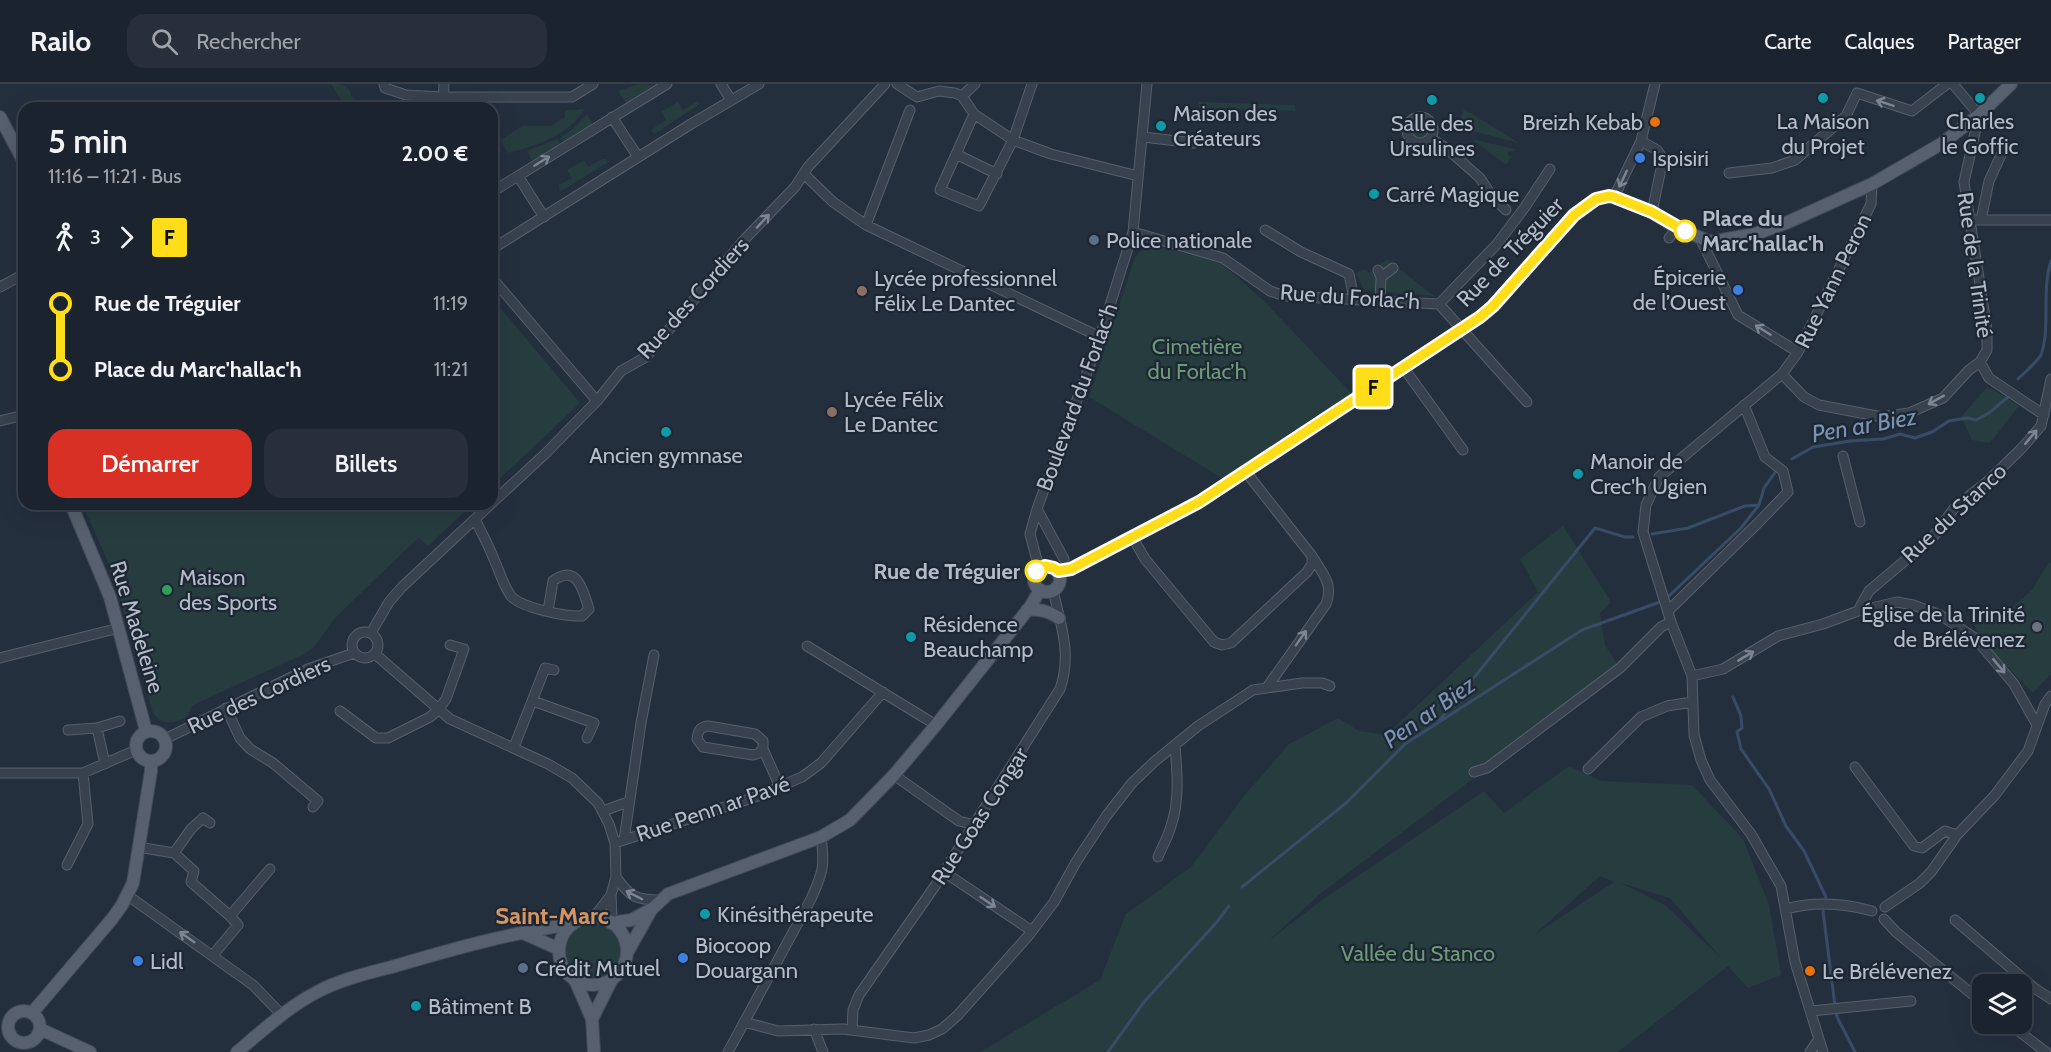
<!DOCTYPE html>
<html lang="fr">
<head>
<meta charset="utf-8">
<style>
	:root { --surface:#1b232e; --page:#282f3a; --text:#f1f3f6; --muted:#a0a4aa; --line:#39404a; --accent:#d93025 }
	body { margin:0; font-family:Cabin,sans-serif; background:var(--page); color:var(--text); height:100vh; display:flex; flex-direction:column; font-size:22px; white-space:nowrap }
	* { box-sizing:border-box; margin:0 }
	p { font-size:20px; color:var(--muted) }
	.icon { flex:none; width:33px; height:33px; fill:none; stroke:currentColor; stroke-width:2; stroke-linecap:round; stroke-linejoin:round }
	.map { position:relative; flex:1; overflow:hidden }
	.sheet { position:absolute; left:18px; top:18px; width:480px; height:408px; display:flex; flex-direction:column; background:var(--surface); border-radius:18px; box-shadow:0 6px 24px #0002,0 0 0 2px var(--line) }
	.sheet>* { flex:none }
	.badge { padding:0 12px; border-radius:4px; font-size:21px; line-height:39px }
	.tools { position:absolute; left:1972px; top:890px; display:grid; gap:12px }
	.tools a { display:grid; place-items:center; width:60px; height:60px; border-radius:12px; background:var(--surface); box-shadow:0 6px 24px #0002,0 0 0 2px var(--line); font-size:30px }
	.map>.badge { position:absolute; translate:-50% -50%; box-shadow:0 0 0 3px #fff }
	.legs { display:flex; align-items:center; gap:9px; height:66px; padding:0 30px; font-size:20px }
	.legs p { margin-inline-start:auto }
	.headline { display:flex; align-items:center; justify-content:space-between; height:102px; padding:0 30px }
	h1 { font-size:33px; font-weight:600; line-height:45px }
	.button { display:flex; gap:12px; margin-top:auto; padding:12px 30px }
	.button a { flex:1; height:69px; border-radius:18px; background:var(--accent); color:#fff; font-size:24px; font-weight:600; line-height:69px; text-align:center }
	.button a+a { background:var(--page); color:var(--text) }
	ul { padding:0 30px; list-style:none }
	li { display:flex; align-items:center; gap:21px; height:66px; font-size:22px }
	li i { display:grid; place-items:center; width:9px; height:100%; margin:0 8px; background:currentColor }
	li i::after { content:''; width:15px; height:15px; margin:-8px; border:4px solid; border-radius:50%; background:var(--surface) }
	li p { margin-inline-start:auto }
	li:first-child i { background:linear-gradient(#0000 50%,currentColor 0) }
	li:last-child i { background:linear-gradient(currentColor 50%,#0000 0) }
	header { display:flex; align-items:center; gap:36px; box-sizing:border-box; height:84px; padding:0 30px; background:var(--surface); border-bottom:2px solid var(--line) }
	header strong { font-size:28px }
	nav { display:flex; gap:33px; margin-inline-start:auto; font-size:21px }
	.search { width:420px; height:54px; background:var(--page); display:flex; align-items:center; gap:15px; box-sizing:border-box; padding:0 21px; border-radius:18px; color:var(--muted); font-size:22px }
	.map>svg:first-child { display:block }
</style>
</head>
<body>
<header>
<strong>Railo</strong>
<div class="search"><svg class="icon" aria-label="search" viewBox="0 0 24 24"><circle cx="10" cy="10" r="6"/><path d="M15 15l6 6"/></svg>Rechercher</div>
<nav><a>Carte</a><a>Calques</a><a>Partager</a></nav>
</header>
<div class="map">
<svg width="2051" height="968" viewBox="0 0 2051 968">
	<rect width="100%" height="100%" fill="#242f3e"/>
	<path fill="#263c3f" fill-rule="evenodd" d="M331 0C344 0 348 0 352 13L368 24H346Z
		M639 0 655 1 626 19 618 7Z
		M698 17 700 20 654 50 651 46 666 36 661 28 678 18 683 26Z
		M1199 18 1295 21 1296 27 1199 24Z
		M585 25C567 52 538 61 508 69L500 56 522 42H551L565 33V26Z
		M1464 25 1519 59 1457 43Z
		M587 30 593 41 564 59 560 54 574 44Z
		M1411 46a9 9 0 1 1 18 0a9 9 0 1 1-18 0Z
		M557 55 561 60 532 77 527 67Z
		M1472 55 1515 65 1514 68 1508 67V72H1512L1506 81Z
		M602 75H606L608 78 560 108 559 101 572 94 567 86 584 76 588 83Z
		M1154 161 1221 179 1264 217 1352 310 1225 396 1089 313 1135 173 1139 168Z
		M1387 175 1434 212 1364 206 1356 189 1365 185 1369 189Z
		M492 214 580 319 492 402Z
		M1987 303 2001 310 2019 322 1990 359 1972 356 1961 333Z
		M82 420H473L428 462 418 454 336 533 313 564 304 570 193 621 186 634C172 639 163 643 153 629L112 487Z
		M1563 442 1611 518 1600 529 1605 561 1620 584 1320 810 1268 857 1325 814 1484 707 1504 729 1569 682 1601 697 1692 701 1743 755 1769 821 1781 891 1748 904 1728 882 1618 968H980L1100 896 1126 830 1191 783 1244 712 1289 660 1338 634 1359 647 1386 651 1538 508 1520 475ZM1600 792 1614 798 1534 851ZM1621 799 1670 814 1722 875 1665 821Z
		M2049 478 2051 480V590L2033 609 1980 555 1974 541 2004 531 2032 506Z
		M565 868a28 28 0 1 1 56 0a28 28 0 1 1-56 0Z"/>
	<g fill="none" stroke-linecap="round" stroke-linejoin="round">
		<path stroke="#394c67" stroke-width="3" d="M2018 295C2025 288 2035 280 2041 271 2051 243 2041 208 2051 177
			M1792 375 1813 363 1850 357 1883 355 1900 350 1915 354 1932 348 1949 337 1967 334 1976 336 1989 329 2008 313
			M1652 450 1688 444 1745 422 1759 421
			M1669 512 1741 444 1759 421 1764 404 1776 387
			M1733 613 1741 632 1742 644 1737 648 1741 665 1769 705 1786 742 1804 767 1826 813
			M1439 637 1595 444 1625 453H1633
			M1242 803 1346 719 1405 660 1582 546 1660 518
			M1823 827 1835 922
			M1836 927 1837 933 1855 968
			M1108 968 1144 918 1216 839 1229 822"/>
		<defs>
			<path id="minor" d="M384 0 385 4 406 11 443 13H572L593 0
				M721 0 731 16
				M897 0 917 13 939 7 955 9 962 12 974 30 1013 56 1051 70 1138 92
				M962 12 975 0
				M443 24 444 0
				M974 30 940 106 979 122 1013 56 1032 0
				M612 33 638 73
				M1407 46a13 13 0 1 1 26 0a13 13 0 1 1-26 0Z
				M1143 53 1194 59
				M1430 54 1446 64 1480 94 1491 111 1506 126
				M1641 57 1657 66 1663 75 1652 128
				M956 70 997 90
				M1729 89 1772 84 1795 76 1846 32 1857 9 1912 27 1947 0
				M804 90 833 118 866 141 1100 253
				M518 92 544 133
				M492 108 667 0
				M1614 113 1641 57 1655 0
				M1970 136H2051
				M1981 136 1989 97 2002 69
				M866 141 910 26
				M1265 146 1301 168 1349 190 1354 215
				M1133 148 1223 174 1270 207 1285 212 1439 220 1527 318
				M1669 154 1677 144
				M1700 154 1738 231 1798 268
				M492 165 691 40 759 0
				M1378 186 1381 193 1380 217
				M1381 193 1393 184
				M492 194 597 317
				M0 203 24 190
				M1439 220 1497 160 1525 123 1550 85
				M1980 278 1989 294 2044 331
				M1403 283 1463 366
				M1782 290 1804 313 1819 321 1882 333 1909 329 1943 314 1969 286 1980 278 1987 266V246L1964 98 1979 31 1953 0
				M0 337 24 331
				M1843 372 1860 438
				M492 419 545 370 597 317 621 287 646 273 743 157 795 103 808 83 885 0
				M1037 425 1030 450 1039 484
				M475 435C481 448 488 460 493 473 499 486 503 501 511 512 521 524 567 533 582 532L589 525C583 506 577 479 553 497L548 527
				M1133 454 1145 475 1214 558 1222 561 1231 559 1307 488 1312 480V472L1246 388
				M1064 475 1037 425 1100 253 1133 148 1147 0
				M1668 527 1757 440 1788 408 1783 387 1765 373 1744 321
				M1858 527 1869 507 1933 453 1955 423 1988 397 2021 365 2041 342 2051 295
				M352 561a13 13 0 1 1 26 0a13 13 0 1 1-26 0Z
				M371 549 389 518 402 503 491 420
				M807 562 936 641
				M375 570 450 635 548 680 572 694 598 719 609 740 615 759 616 793 611 811 612 834 611 839
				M0 574 119 544
				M1692 592 1723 585 1778 552 1823 540 1858 527 1897 518 1913 521 1940 531 1975 554 2014 600 2037 641
				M1268 602 1326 520C1334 500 1322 489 1312 472
				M533 617 594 639 587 654
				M226 624 240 654 250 665 273 679 318 717 313 723
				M340 627 376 654H388L430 633 438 626 446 615 464 565 450 561
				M708 642 755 650 763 657V665L759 669 753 671 703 663 697 655C698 648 699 643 708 642Z
				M68 646 97 644
				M165 655 308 585 354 569
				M514 663 545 584 554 586
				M763 665 780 703
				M105 680 97 644 120 637
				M1855 683 1914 762 1922 764 1945 747 1957 751
				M1588 685 1641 633 1667 622 1692 618
				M1474 688 1487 684 1620 584 1661 543 1671 538
				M0 689H83L136 666
				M894 691 959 737 975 741
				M603 727 628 718
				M624 756 641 639 654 571
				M615 759 758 712 802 693 821 679 883 608
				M138 763 174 769 194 787 191 798 230 832 270 785
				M174 769 191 745 203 734 210 739
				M1158 773C1162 763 1168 753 1171 742 1180 716 1177 687 1175 661
				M67 781 88 740 83 689
				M944 788 1032 847
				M616 793C630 813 636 816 660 816
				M127 811 253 901 282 931
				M1885 823 1920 799 1931 788 1957 751 1995 711 2028 667 2045 620 2051 612
				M1786 825C1816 817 1843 819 1872 827
				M592 833 598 828 611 811
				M1884 835 1896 848 1983 919
				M1955 836 2033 903 2051 915
				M213 871 238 841 230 832
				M1811 927 1911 917
				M744 938 778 947 843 945 914 954 929 951 942 945 958 931 1029 851 1054 818 1076 778 1107 731 1132 699 1154 678 1198 642 1253 606 1302 599H1322L1330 602
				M2008 939 2046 968
				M814 945 823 968
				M852 946 853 926 859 911 935 802 1060 605C1072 570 1061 542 1053 506
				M728 968 811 815C823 788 825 782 821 753
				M1810 968 1819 955
				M1823 968 1795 878 1781 802 1751 750 1710 696 1701 676 1694 651 1692 592 1671 538 1643 448 1646 421 1659 393 1782 290 1798 268 1871 120 1872 100"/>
			<path id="major" d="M0 33 24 78
				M71 420 110 513 146 647
				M1034 495a13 13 0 1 1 26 0a13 13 0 1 1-26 0Z
				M1058 487 1071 485 1199 418 1480 233 1493 222 1574 131 1596 115 1609 112 1614 113 1652 128 1677 144 1711 158 1755 150 1786 139 1872 100 1941 60 1979 31 2011 0
				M1027 526C1040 525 1048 527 1059 534
				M136 662a15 15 0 1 1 30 0a15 15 0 1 1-30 0Z
				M559 867a34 34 0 1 1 68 0a34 34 0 1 1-68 0Z
				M611 839 631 836 650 826
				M523 849 559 865
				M627 869 651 826 668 810 821 753 850 736 894 691 936 641 1030 523 1040 506
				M575 896 592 935 594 968
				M8 943a16 16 0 1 1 32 0a16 16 0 1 1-32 0Z
				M32 929 112 835 122 821 133 799 151 687V677
				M592 935 612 895
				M40 945 90 968
				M237 968C262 947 288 923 317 908 341 895 369 889 395 882 453 865 513 848 573 840"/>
		</defs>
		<use href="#minor" stroke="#565f6c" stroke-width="11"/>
		<use href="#major" stroke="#414a57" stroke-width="14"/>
		<use href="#minor" stroke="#38414e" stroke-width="9"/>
		<use href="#major" stroke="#56606e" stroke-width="12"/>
	</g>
	<defs><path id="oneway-shaft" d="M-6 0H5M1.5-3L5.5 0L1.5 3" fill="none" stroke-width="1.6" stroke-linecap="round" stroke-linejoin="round" transform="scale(1.5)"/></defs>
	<g stroke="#7c8592">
		<use href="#oneway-shaft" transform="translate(1885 19) rotate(-162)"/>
		<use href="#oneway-shaft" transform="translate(542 77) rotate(-32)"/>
		<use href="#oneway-shaft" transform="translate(1623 95) rotate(115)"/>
		<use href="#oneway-shaft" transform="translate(763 137) rotate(-47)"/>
		<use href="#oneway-shaft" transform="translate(1763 246) rotate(-148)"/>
		<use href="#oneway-shaft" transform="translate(1936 316) rotate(151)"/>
		<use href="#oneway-shaft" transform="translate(2031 353) rotate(-50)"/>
		<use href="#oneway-shaft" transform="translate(1301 554) rotate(-55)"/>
		<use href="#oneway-shaft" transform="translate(1746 572) rotate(-31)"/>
		<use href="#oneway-shaft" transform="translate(1999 582) rotate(50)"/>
		<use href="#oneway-shaft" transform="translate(634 811) rotate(-153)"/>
		<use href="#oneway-shaft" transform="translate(988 818) rotate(34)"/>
		<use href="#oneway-shaft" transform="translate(187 853) rotate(-145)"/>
	</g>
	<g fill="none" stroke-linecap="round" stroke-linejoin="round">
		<defs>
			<path id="line-1" d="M1036 487 1045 482 1054 484 1058 487 1071 485 1199 418 1480 233 1493 222 1574 131 1596 115 1609 112 1614 113 1652 128 1685 147"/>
		</defs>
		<use href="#line-1" stroke="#fff" stroke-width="14"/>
		<use href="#line-1" stroke="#ffdd18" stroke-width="9"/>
	</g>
	<g fill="#0f9aa8" stroke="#1d2633" stroke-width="2">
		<circle cx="1823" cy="14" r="6"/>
		<circle cx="1980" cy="14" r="6"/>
		<circle cx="1432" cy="16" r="6"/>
		<circle cx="1161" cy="42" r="6"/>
		<circle cx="1374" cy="110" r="6"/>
		<circle cx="666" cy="348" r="6"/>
		<circle cx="1578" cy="390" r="6"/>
		<circle cx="911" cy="553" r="6"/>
		<circle cx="705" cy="830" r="6"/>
		<circle cx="416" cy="922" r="6"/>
	</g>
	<g fill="#e8710a" stroke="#1d2633" stroke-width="2">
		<circle cx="1655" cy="38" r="6"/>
		<circle cx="1810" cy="887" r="6"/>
	</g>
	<g fill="#3f7fe0" stroke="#1d2633" stroke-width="2">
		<circle cx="1640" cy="74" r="6"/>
		<circle cx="1738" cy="206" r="6"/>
		<circle cx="683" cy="874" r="6"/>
		<circle cx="138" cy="877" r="6"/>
	</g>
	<g fill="#fff" stroke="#ffdd18" stroke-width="3">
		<circle cx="1685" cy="147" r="10"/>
		<circle cx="1036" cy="487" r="10"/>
	</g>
	<g fill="#5c6f8a" stroke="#1d2633" stroke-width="2">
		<circle cx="1094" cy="156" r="6"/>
		<circle cx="523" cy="884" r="6"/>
	</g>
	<g fill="#8d6e63" stroke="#1d2633" stroke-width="2">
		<circle cx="862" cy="207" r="6"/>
		<circle cx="832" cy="328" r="6"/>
	</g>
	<circle fill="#2e9e5b" stroke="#1d2633" stroke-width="2" cx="167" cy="506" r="6"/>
	<circle fill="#6b7280" stroke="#1d2633" stroke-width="2" cx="2037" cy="543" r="6"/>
	<g text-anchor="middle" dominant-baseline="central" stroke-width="4.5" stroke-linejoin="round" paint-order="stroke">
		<g font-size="22" fill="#b4bcc9" stroke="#1d2633" text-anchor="start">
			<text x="1173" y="29">Maison des<tspan x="1173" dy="25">Créateurs</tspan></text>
			<text x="1823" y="37" text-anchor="middle">La Maison<tspan x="1823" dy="25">du Projet</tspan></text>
			<text x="1980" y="37" text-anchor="middle">Charles<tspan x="1980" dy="25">le Goffic</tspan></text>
			<text x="1643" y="38" text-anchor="end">Breizh Kebab</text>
			<text x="1432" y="39" text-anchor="middle">Salle des<tspan x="1432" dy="25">Ursulines</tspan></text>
			<text x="1652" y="74">Ispisiri</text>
			<text x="1386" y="110">Carré Magique</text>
			<text x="1106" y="156">Police nationale</text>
			<text x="1726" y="193" text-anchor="end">Épicerie<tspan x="1726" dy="25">de l’Ouest</tspan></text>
			<text x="874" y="194">Lycée professionnel<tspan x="874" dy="25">Félix Le Dantec</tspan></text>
			<text x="844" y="315">Lycée Félix<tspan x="844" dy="25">Le Dantec</tspan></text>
			<text x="666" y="371" text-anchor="middle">Ancien gymnase</text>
			<text x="1590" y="377">Manoir de<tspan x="1590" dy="25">Crec'h Ugien</tspan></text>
			<text x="179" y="493">Maison<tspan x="179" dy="25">des Sports</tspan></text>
			<text x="2025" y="530" text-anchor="end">Église de la Trinité<tspan x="2025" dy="25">de Brélévenez</tspan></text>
			<text x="923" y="540">Résidence<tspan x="923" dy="25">Beauchamp</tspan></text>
			<text x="717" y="830">Kinésithérapeute</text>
			<text x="695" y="861">Biocoop<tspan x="695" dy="25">Douargann</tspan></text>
			<text x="150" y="877">Lidl</text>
			<text x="535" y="884">Crédit Mutuel</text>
			<text x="1822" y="887">Le Brélévenez</text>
			<text x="428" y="922">Bâtiment B</text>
		</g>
		<g font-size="22" font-weight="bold" fill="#b4bcc9" stroke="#1d2633" text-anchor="start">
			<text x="1702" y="134">Place du<tspan x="1702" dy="25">Marc'hallac'h</tspan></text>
			<text x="1020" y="487" text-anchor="end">Rue de Tréguier</text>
		</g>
		<g font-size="22" fill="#b4bcc9" stroke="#1d2633">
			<text transform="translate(1510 168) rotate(-46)">Rue de Tréguier</text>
			<text transform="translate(1975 181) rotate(82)">Rue de la Trinité</text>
			<text transform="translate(1833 197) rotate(-64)">Rue Yann Peron</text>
			<text transform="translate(1350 213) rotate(4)">Rue du Forlac'h</text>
			<text transform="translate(693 214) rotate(-48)">Rue des Cordiers</text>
			<text transform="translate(1077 313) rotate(-70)">Boulevard du Forlac'h</text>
			<text transform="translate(1954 429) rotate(-43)">Rue du Stanco</text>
			<text transform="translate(137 543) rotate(73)">Rue Madeleine</text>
			<text transform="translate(259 611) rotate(-25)">Rue des Cordiers</text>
			<text transform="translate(713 725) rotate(-19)">Rue Penn ar Pavé</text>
			<text transform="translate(980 732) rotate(-57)">Rue Goas Congar</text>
		</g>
		<g font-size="22" fill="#6b9a76" stroke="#1d2633">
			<text x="1197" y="262">Cimetière<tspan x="1197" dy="25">du Forlac’h</tspan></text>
			<text x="1418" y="869">Vallée du Stanco</text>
		</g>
		<g font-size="24" font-style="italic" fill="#7c92b1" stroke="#1d2633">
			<text transform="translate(1864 341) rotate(-10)">Pen ar Biez</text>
			<text transform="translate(1429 628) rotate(-35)">Pen ar Biez</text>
		</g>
		<g font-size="24" font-weight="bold" fill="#d59563" stroke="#1d2633">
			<text x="552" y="831">Saint-Marc</text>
		</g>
	</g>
</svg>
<div class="tools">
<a><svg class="icon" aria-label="layers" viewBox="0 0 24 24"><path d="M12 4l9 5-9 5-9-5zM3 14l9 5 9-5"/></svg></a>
</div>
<b class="badge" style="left:1373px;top:303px;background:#ffdd18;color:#111">F</b>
<section class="sheet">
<div class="headline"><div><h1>5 min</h1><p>11:16 – 11:21 · Bus</p></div><b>2.00 €</b></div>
<div class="legs"><svg class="icon" aria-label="walk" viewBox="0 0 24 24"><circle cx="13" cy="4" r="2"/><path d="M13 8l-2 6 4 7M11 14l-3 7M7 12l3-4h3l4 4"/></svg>3<svg class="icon" aria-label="forward" viewBox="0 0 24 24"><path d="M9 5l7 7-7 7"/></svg><b class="badge" style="background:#ffdd18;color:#111">F</b></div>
<ul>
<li><i style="color:#ffdd18"></i><b>Rue de Tréguier</b><p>11:19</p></li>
<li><i style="color:#ffdd18"></i><b>Place du Marc'hallac'h</b><p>11:21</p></li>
</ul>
<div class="button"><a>Démarrer</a><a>Billets</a></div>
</section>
</div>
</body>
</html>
